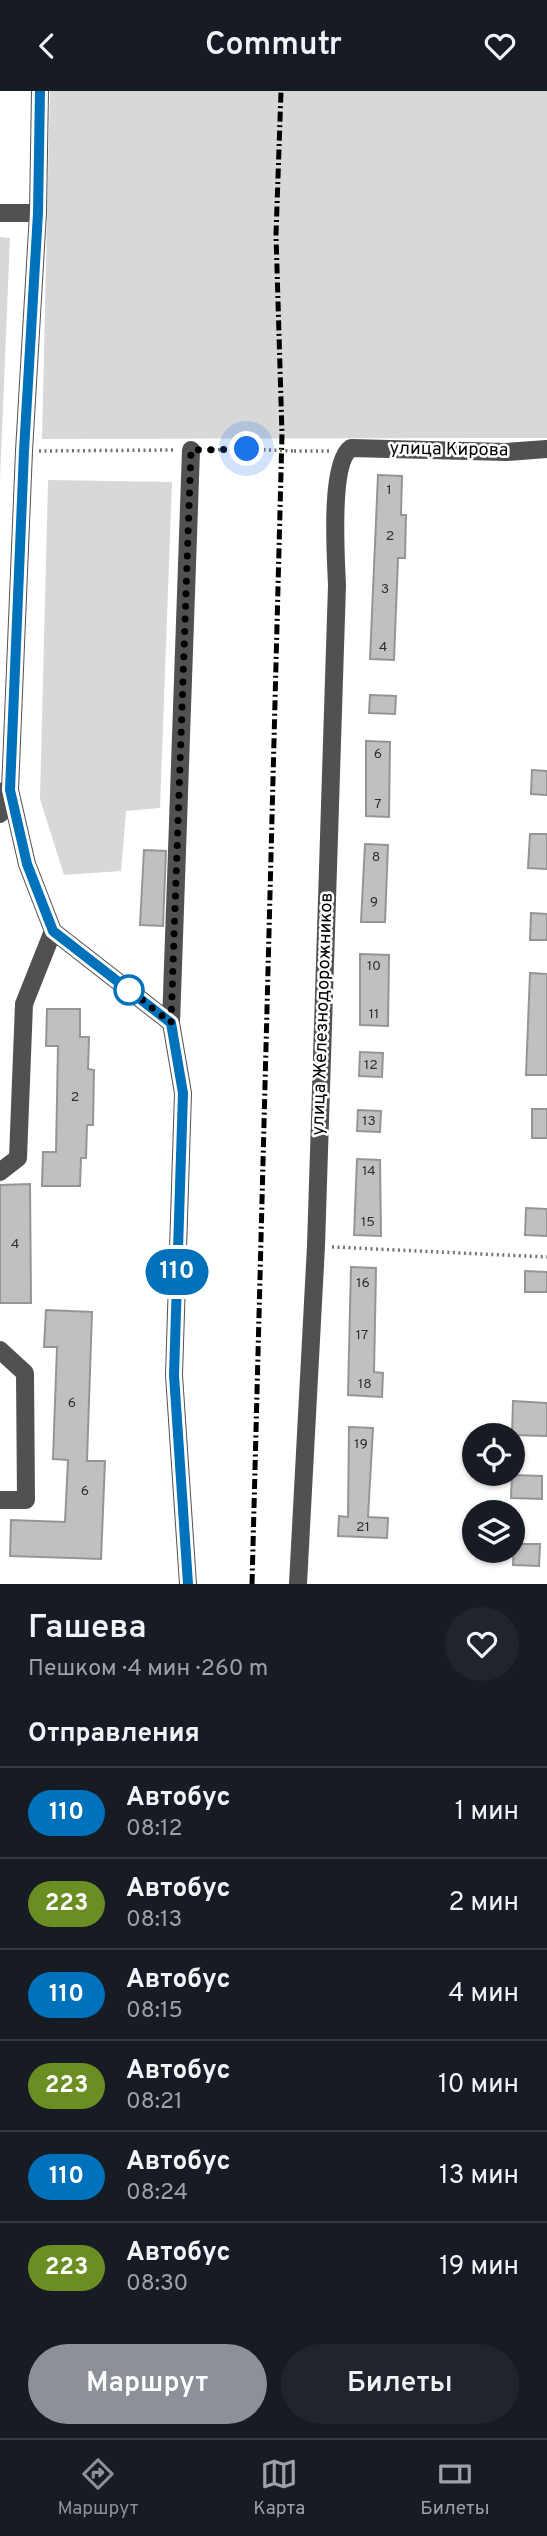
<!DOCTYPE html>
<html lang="ru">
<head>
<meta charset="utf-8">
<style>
	:root { --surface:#171b24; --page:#20242c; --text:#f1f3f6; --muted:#9ea1a6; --line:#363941; --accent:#8c9099 }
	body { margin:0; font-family:Overpass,sans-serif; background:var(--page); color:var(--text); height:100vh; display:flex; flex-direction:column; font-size:26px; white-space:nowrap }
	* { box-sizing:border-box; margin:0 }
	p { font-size:23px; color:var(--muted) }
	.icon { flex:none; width:38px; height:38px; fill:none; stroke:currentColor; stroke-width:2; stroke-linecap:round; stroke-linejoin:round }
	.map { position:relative; height:1493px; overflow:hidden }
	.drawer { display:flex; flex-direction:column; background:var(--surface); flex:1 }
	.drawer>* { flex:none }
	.badge { padding:0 14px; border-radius:23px; font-size:24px; line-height:46px }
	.buttons { position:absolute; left:462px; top:1332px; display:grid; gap:14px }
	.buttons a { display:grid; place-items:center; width:63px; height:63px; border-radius:50%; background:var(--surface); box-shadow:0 2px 5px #0004; font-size:35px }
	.you { position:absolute; width:35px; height:35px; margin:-18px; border:5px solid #fff; border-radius:50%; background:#1a73e8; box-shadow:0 0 0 10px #1a73e833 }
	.map>.badge { position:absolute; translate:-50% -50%; box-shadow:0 0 0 4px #fff }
	h2 { padding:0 28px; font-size:26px; line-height:63px }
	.round { display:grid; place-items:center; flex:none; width:74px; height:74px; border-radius:37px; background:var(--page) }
	.head { display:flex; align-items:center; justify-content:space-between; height:119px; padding:0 28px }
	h1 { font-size:33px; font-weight:600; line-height:52px }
	.primary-button { display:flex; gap:14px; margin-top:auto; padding:14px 28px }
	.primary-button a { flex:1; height:80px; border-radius:42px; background:var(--accent); color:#fff; font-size:28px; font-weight:600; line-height:80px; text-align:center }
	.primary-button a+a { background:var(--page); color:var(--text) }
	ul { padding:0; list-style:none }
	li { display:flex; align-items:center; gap:21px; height:91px; padding:0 28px; border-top:2px solid var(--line) }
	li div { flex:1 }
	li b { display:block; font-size:26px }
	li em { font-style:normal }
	li .badge { min-width:77px; font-weight:700; text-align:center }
	header { display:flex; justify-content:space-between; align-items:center; height:91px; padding:0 28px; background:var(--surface); font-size:32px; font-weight:600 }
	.dock { display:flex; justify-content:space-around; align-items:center; height:98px; border-top:2px solid var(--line); background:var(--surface); font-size:19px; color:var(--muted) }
	.dock a { display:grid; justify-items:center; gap:4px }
	.dock .selected { color:var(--accent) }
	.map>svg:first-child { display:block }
</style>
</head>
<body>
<header><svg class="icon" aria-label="back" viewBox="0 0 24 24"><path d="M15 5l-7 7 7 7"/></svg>Commutr<svg class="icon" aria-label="heart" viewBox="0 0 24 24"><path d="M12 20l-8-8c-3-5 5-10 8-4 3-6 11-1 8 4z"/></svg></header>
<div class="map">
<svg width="547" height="1493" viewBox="0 0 547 1493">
	<rect width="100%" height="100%" fill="#fff"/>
	<path fill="#d8d8d8" d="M50 0H547V347L42 348Z
		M0 146 10 147 0 389Z
		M48 389 172 391 160 717 126 720 121 780 64 784 40 708Z"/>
	<path fill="#c0c0c0" stroke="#959595" stroke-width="2" d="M378 384 402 385 401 424H406L405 467H398L394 569 370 568Z
		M370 604 396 605 395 623 369 622Z
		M366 650 390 651 389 726 366 725Z
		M532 679 547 680V704L531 703Z
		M530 743H547V778L528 777Z
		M365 753 388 754 385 831H361Z
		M144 759 166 760 163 835 140 834Z
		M531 822 547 823V849H530Z
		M360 863 389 864 388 935 360 934Z
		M530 882 547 883V984H526Z
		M47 918H80V946H89L88 978 94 979 93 1034H87L86 1067H81L80 1095H42L43 1061H56L58 955H46Z
		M360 961 383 962 382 986 359 985Z
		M532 1018H547V1047H532Z
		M358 1019 381 1020 380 1041 357 1040Z
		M357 1068 380 1069 381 1145 354 1144Z
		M30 1093 31 1212H0V1094Z
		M526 1117 547 1118V1145L525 1144Z
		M351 1176 376 1177 374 1281 383 1282 382 1306 348 1304Z
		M525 1180 547 1181V1201H525Z
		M46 1219 92 1221 87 1370H105L101 1468 10 1465 11 1429 65 1431 68 1369 53 1368 57 1256H44Z
		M513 1310 547 1312V1345L512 1344Z
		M349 1336 373 1337 368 1426 388 1427 387 1447 338 1445 339 1425 348 1426Z
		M512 1384 542 1385V1408L511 1407Z
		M514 1453H540L539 1475 513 1474Z"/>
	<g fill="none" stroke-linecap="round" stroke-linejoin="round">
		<path stroke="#737373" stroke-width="3.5" stroke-dasharray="2 3.5" stroke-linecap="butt" d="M207 359 247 358
			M39 360 175 359
			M294 360H329
			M332 1156 547 1166"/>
		<path stroke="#515151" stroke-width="18" d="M40 0 38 122 24 360 10 699 27 773 53 840
			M0 122H38
			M0 723 10 699 7 698
			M53 840 171 932 183 1002 174 1284 188 1493
			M171 932 191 359
			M0 1081 18 1067 24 913 53 840
			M0 1259 25 1282 26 1409H0
			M298 1493 316 1155 337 494C336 468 329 372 351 357L506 361 547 358"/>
		<path stroke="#000" stroke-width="5" stroke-dasharray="10 3.5 2 3.5" stroke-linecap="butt" d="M252 1493 282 343 276 144 281 0"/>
		<path stroke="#737373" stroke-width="3.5" stroke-dasharray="2 3.5" stroke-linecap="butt" d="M247 358 294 360"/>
	</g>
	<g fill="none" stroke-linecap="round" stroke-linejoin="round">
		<defs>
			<path id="line" d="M40 0 38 122 24 360 10 699 27 773 53 840 171 932 183 1002 174 1284 188 1493"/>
		</defs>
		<use href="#line" stroke="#fff" stroke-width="16"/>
		<use href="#line" stroke="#0072bc" stroke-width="10"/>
		<path stroke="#000" stroke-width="7" stroke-dasharray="0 12.6" d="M129 899 126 896 171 932 191 359 247 358"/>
	</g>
	<circle fill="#fff" stroke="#0072bc" stroke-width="3.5" cx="129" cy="899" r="14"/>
	<g text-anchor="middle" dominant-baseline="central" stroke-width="5" stroke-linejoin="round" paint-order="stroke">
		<g font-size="14" fill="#303030">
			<text x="389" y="399">1</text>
			<text x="390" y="445">2</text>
			<text x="385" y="498">3</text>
			<text x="383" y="556">4</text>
			<text x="378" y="663">6</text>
			<text x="378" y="713">7</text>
			<text x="376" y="766">8</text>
			<text x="374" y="811">9</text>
			<text x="374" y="875">10</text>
			<text x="374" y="923">11</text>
			<text x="371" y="974">12</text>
			<text x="75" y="1006">2</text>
			<text x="369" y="1030">13</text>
			<text x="369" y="1080">14</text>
			<text x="368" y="1131">15</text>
			<text x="15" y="1153">4</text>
			<text x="363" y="1192">16</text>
			<text x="362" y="1244">17</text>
			<text x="365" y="1293">18</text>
			<text x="72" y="1312">6</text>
			<text x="361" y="1353">19</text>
			<text x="85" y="1400">6</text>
			<text x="363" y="1436">21</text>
		</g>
		<g font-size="18" fill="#000" stroke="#fff">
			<text transform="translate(449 359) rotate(1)">улица Кирова</text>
			<text transform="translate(323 923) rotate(-88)">улица Железнодорожников</text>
		</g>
	</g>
</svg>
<div class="buttons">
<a><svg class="icon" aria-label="locate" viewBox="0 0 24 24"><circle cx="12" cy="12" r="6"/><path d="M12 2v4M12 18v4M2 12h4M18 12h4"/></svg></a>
<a><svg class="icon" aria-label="layers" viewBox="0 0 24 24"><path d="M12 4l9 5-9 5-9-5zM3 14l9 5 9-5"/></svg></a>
</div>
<div class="you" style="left:247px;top:358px"></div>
<b class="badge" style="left:177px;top:1181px;background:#0072bc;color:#fff">110</b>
</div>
<section class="drawer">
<div class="head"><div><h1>Гашева</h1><p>Пешком · 4 мин · 260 m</p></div><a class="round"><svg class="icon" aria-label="heart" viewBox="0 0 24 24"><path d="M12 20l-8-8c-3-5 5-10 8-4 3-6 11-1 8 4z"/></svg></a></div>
<h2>Отправления</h2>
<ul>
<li><span class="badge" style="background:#0072bc;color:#fff">110</span><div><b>Автобус</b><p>08:12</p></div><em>1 мин</em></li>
<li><span class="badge" style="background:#6b8e23;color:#fff">223</span><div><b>Автобус</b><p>08:13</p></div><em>2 мин</em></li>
<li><span class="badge" style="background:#0072bc;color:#fff">110</span><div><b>Автобус</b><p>08:15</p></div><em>4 мин</em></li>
<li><span class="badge" style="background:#6b8e23;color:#fff">223</span><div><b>Автобус</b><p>08:21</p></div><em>10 мин</em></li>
<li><span class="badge" style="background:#0072bc;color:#fff">110</span><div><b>Автобус</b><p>08:24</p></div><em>13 мин</em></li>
<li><span class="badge" style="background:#6b8e23;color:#fff">223</span><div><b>Автобус</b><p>08:30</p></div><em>19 мин</em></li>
</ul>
<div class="primary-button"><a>Маршрут</a><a>Билеты</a></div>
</section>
<nav class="dock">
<a class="selected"><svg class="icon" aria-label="directions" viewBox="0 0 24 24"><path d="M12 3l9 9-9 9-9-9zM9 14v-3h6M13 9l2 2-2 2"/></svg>Маршрут</a>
<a><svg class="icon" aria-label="map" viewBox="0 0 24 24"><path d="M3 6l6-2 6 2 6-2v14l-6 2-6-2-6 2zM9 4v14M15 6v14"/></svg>Карта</a>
<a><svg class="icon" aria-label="tickets" viewBox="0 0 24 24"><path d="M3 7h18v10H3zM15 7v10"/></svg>Билеты</a>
</nav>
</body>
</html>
